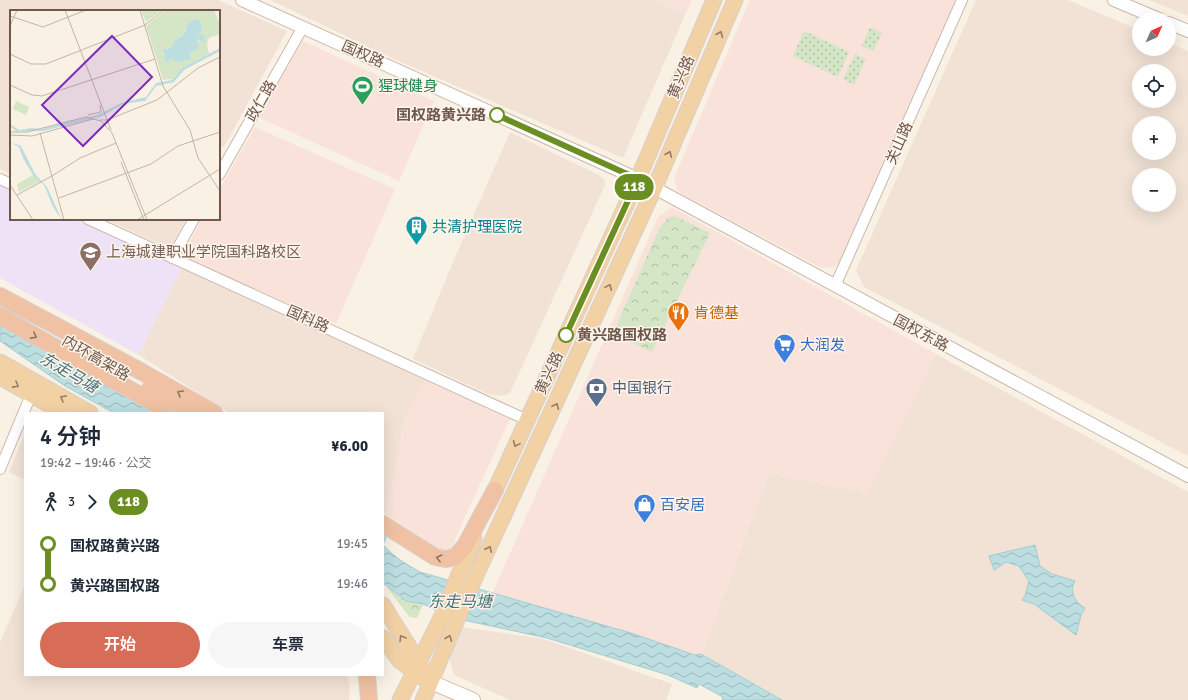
<!DOCTYPE html>
<html lang="zh">
<head>
<meta charset="utf-8">
<style>
	:root { --surface:#fff; --page:#f6f6f7; --text:#1f2937; --muted:#747a83; --accent:#d76d57 }
	body { margin:0; font-family:Signika,"Noto Sans SC",sans-serif; background:var(--page); color:var(--text); height:100vh; display:flex; flex-direction:column; font-size:15px; white-space:nowrap }
	* { box-sizing:border-box; margin:0 }
	p { font-size:13px; color:var(--muted) }
	.icon { flex:none; width:22px; height:22px; fill:none; stroke:currentColor; stroke-width:2; stroke-linecap:round; stroke-linejoin:round }
	.map { position:relative; flex:1; overflow:hidden }
	.sheet { position:absolute; left:24px; top:412px; width:360px; height:264px; display:flex; flex-direction:column; background:var(--surface); border-radius:0px; box-shadow:0 4px 16px #0002 }
	.sheet>* { flex:none }
	.badge { padding:0 8px; border-radius:13px; font-size:14px; line-height:26px }
	.needle { width:26px; rotate:45deg }
	.fabs { position:absolute; left:1132px; top:12px; display:grid; gap:8px }
	.fabs a { display:grid; place-items:center; width:44px; height:44px; border-radius:50%; background:var(--surface); box-shadow:0 4px 16px #0002; font-size:20px }
	.map>.badge { position:absolute; translate:-50% -50%; box-shadow:0 0 0 2px #fff }
	.legs { display:flex; align-items:center; gap:6px; height:44px; padding:0 16px; font-size:13px }
	.legs p { margin-inline-start:auto }
	.summary { display:flex; align-items:center; justify-content:space-between; height:68px; padding:0 16px }
	h1 { font-size:22px; font-weight:600; line-height:30px }
	.cta { display:flex; gap:8px; margin-top:auto; padding:8px 16px }
	.cta a { flex:1; height:46px; border-radius:24px; background:var(--accent); color:#fff; font-size:16px; font-weight:600; line-height:46px; text-align:center }
	.cta a+a { background:var(--page); color:var(--text) }
	ul { padding:0 16px; list-style:none }
	li { display:flex; align-items:center; gap:14px; height:40px; font-size:15px }
	li i { display:grid; place-items:center; width:6px; height:100%; margin:0 5px; background:currentColor }
	li i::after { content:''; width:10px; height:10px; margin:-5px; border:3px solid; border-radius:50%; background:var(--surface) }
	li p { margin-inline-start:auto }
	li:first-child i { background:linear-gradient(#0000 50%,currentColor 0) }
	li:last-child i { background:linear-gradient(currentColor 50%,#0000 0) }
	.map>svg:first-child { display:block }
</style>
</head>
<body>
<div class="map">
<svg width="1188" height="700" viewBox="0 0 1188 700">
	<defs>
		<pattern id="grass-dots" width="8" height="8" patternUnits="userSpaceOnUse"><rect width="8" height="8" fill="#d4e6c5"/><path d="M2 2h.1M6 6h.1" fill="none" stroke="#b0bda2" stroke-width="1.8" stroke-linecap="round"/></pattern>
		<pattern id="park-crowns" width="20" height="18" patternUnits="userSpaceOnUse"><rect width="20" height="18" fill="#d4e6c5"/><path d="M2 6a3 3 0 1 1 6 0M12 15a3 3 0 1 1 6 0" fill="none" stroke="#b0bda2"/></pattern>
		<pattern id="water-waves" width="16" height="10" patternUnits="userSpaceOnUse"><rect width="16" height="10" fill="#bcdee1"/><path d="M0 5q4-4 8 0t8 0" fill="none" stroke="#9db7b9"/></pattern>
	</defs>
	<rect width="100%" height="100%" fill="#faf1e5"/>
	<path fill="#f1e2d5" fill-rule="evenodd" d="M0 0H218L287 31 224 147 219 145V11H11V175L0 169Z
		M270 0H656L685 15 623 158 394 59Z
		M976 0H1068L1139 30V49H1169V43L1188 51V456L864 287 856 270ZM1139 71H1169V101H1139ZM1139 123H1169V153H1139ZM1139 175H1169V205H1139Z
		M1149 0H1188V16Z
		M510 132 599 175 604 179 605 185 510 393 502 396 488 394 413 359 450 269Z
		M105 219H186L170 249Z
		M182 267 426 378 405 419 386 514 383 512V413H229L139 355Z
		M936 354 1188 492V700H783L702 654 769 473 866 493Z
		M25 433V480L9 472Z
		M25 585V675H347L350 687 349 700H0V642Z
		M462 627 544 639 672 684 666 700H510L454 675 448 654Z"/>
	<path fill="#f9e2da" d="M656 0H692L685 15Z
		M750 0H956L839 263 833 267 821 268 682 194 677 190 674 178Z
		M303 41 434 101 399 181 258 117Z
		M255 127 395 189 336 324 181 257 202 219H219V190Z
		M672 207 936 354 866 493 769 473 702 654 695 655 631 633 492 594 658 217Z
		M426 378 510 419 450 550 439 549 386 514 404 421Z"/>
	<path fill="#eee2f6" d="M0 183 11 188V219H78L182 267 139 355 0 278Z"/>
	<path fill="url(#grass-dots)" d="M870 27 882 33 873 51 862 46Z
		M804 31 849 52 838 77 793 56Z
		M855 54 866 59 854 85 843 79Z"/>
	<path fill="url(#park-crowns)" d="M675 216 710 233 652 352 613 333 660 227 668 218Z
		M386 586 406 601 423 605 417 618 410 617 407 614Z"/>
	<path fill="url(#water-waves)" stroke="#a3cdd2" d="M0 318 173 413H114L65 386 0 341Z
		M383 531 387 534 383 545C394 557 406 564 420 572L631 633 695 655 701 654 782 700H722L723 697 699 684 697 688 668 675 547 638 449 617 423 604 406 601 383 583Z
		M1035 545 1040 566 1052 574 1075 581C1069 591 1075 603 1085 608L1081 615 1076 635 1034 604 1022 600 1025 596 1029 581 1019 566 1006 562 994 570 989 556Z"/>
	<g fill="none" stroke-linecap="round" stroke-linejoin="round">
		<defs>
			<path id="minor" d="M219 175 303 27
				M0 179 11 184
				M88 219 527 420
				M172 258 194 219
				M835 286 962 0
				M0 469 33 390"/>
			<path id="tertiary" d="M242 0 638 179 1188 476
				M1114 0 1159 19
				M1169 23 1188 31"/>
			<path id="secondary" d="M431 682 473 700"/>
			<path id="primary" d="M0 362 90 413
				M0 377 64 413
				M490 501 638 179 714 0
				M383 605 424 671
				M383 638 400 661 423 678
				M400 700 442 616 474 538
				M423 700 472 584 654 189 735 0"/>
			<path id="trunk" d="M0 296 142 372 214 413
				M0 316 161 407
				M150 389 192 413
				M383 524 435 557 446 559 455 557 465 546 495 490
				M367 675 369 700"/>
		</defs>
		<use href="#minor" stroke="#cab8ad" stroke-width="12"/>
		<use href="#tertiary" stroke="#cab8ad" stroke-width="14"/>
		<use href="#secondary" stroke="#cfbaae" stroke-width="16"/>
		<use href="#primary" stroke="#d7d0cd" stroke-width="17"/>
		<use href="#trunk" stroke="#d7d0cd" stroke-width="18"/>
		<use href="#minor" stroke="#fff" stroke-width="10"/>
		<use href="#tertiary" stroke="#fff" stroke-width="12"/>
		<use href="#secondary" stroke="#fff" stroke-width="14"/>
		<use href="#primary" stroke="#f2d1a4" stroke-width="15"/>
		<use href="#trunk" stroke="#f0c2a3" stroke-width="16"/>
	</g>
	<defs><path id="oneway-chevron" d="M-2-3.5L2.5 0L-2 3.5" fill="none" stroke-width="1.6" stroke-linecap="round" stroke-linejoin="round"/></defs>
	<g stroke="#977c67">
		<use href="#oneway-chevron" transform="translate(720 34) rotate(-67)"/>
		<use href="#oneway-chevron" transform="translate(669 154) rotate(-67)"/>
		<use href="#oneway-chevron" transform="translate(609 287) rotate(-66)"/>
		<use href="#oneway-chevron" transform="translate(16 385) rotate(29)"/>
		<use href="#oneway-chevron" transform="translate(63 398) rotate(-150)"/>
		<use href="#oneway-chevron" transform="translate(556 406) rotate(-65)"/>
		<use href="#oneway-chevron" transform="translate(516 444) rotate(114)"/>
		<use href="#oneway-chevron" transform="translate(489 549) rotate(-65)"/>
		<use href="#oneway-chevron" transform="translate(402 638) rotate(-121)"/>
		<use href="#oneway-chevron" transform="translate(449 638) rotate(-68)"/>
	</g>
	<g stroke="#907262">
		<use href="#oneway-chevron" transform="translate(34 336) rotate(29)"/>
		<use href="#oneway-chevron" transform="translate(180 393) rotate(-150)"/>
		<use href="#oneway-chevron" transform="translate(439 558) rotate(-166)"/>
	</g>
	<g fill="none" stroke-linecap="round" stroke-linejoin="round">
		<defs>
			<path id="line-1" d="M497 115 638 179 566 335"/>
		</defs>
		<use href="#line-1" stroke="#fff" stroke-width="9"/>
		<use href="#line-1" stroke="#6b8e23" stroke-width="6"/>
	</g>
	<defs>
		<symbol id="stadium-pin" viewBox="-11 -11 22 30"><path d="M0 17L-7.5 6A9.5 9.5 0 1 1 7.5 6Z" fill="#2e9e5b" stroke="#fdf5eb"/><path d="M0-5a6.5 5 0 1 0 0 10a6.5 5 0 1 0 0-10ZM-3.5-1.8h7v3.6h-7Z" fill="#fff"/></symbol>
		<symbol id="building-pin" viewBox="-11 -11 22 30"><path d="M0 17L-7.5 6A9.5 9.5 0 1 1 7.5 6Z" fill="#0f9aa8" stroke="#fdf5eb"/><path d="M-4-6H4V6H1V3H-1V6H-4ZM-2.5-4.3h1.7v1.8h-1.7ZM.8-4.3h1.7v1.8H.8ZM-2.5-1h1.7V.8h-1.7ZM.8-1h1.7V.8H.8Z" fill="#fff"/></symbol>
		<symbol id="school-pin" viewBox="-11 -11 22 30"><path d="M0 17L-7.5 6A9.5 9.5 0 1 1 7.5 6Z" fill="#8d6e63" stroke="#fdf5eb"/><path d="M0-5L7-2L0 1L-7-2ZM-4 1L0 2.5L4 1V4Q0 6-4 4Z" fill="#fff"/></symbol>
		<symbol id="restaurant-pin" viewBox="-11 -11 22 30"><path d="M0 17L-7.5 6A9.5 9.5 0 1 1 7.5 6Z" fill="#e8710a" stroke="#fdf5eb"/><path d="M-5-6h1v4h1v-4h1v4h1v-4h1v5L-1.5 .5V6h-2V.5L-5-1ZM5-6V6H3V1.5H1.5Q1.5-4 5-6Z" fill="#fff"/></symbol>
		<symbol id="supermarket-pin" viewBox="-11 -11 22 30"><path d="M0 17L-7.5 6A9.5 9.5 0 1 1 7.5 6Z" fill="#3f7fe0" stroke="#fdf5eb"/><path d="M-6-5.5h2.5l.6 2H6L4.5 2H-2.5L-4.4-4H-6ZM-1.5 3.2a1.3 1.3 0 1 0 .1 0ZM3 3.2a1.3 1.3 0 1 0 .1 0Z" fill="#fff"/></symbol>
		<symbol id="bank-pin" viewBox="-11 -11 22 30"><path d="M0 17L-7.5 6A9.5 9.5 0 1 1 7.5 6Z" fill="#5c6f8a" stroke="#fdf5eb"/><path d="M-6-4H6V4H-6ZM0-2.3a2.3 2.3 0 1 0 0 4.6a2.3 2.3 0 1 0 0-4.6Z" fill="#fff"/></symbol>
		<symbol id="shop-pin" viewBox="-11 -11 22 30"><path d="M0 17L-7.5 6A9.5 9.5 0 1 1 7.5 6Z" fill="#3f7fe0" stroke="#fdf5eb"/><path d="M-5-2.5h2.3a2.7 3.5 0 0 1 5.4 0H5L5.5 6h-11ZM-1.5-2.5h3a1.5 2.3 0 0 0-3 0Z" fill="#fff"/></symbol>
	</defs>
	<g fill-rule="evenodd">
		<use href="#stadium-pin" x="350" y="74" width="25" height="34"/>
		<use href="#building-pin" x="404" y="214" width="25" height="34"/>
		<use href="#school-pin" x="78" y="240" width="25" height="34"/>
		<use href="#restaurant-pin" x="666" y="300" width="25" height="34"/>
		<use href="#supermarket-pin" x="772" y="332" width="25" height="34"/>
		<use href="#bank-pin" x="584" y="376" width="25" height="34"/>
		<use href="#shop-pin" x="632" y="492" width="25" height="34"/>
	</g>
	<g fill="#fff" stroke="#6b8e23" stroke-width="2">
		<circle cx="497" cy="115" r="7"/>
		<circle cx="566" cy="335" r="7"/>
	</g>
	<g text-anchor="middle" dominant-baseline="central" stroke-width="3" stroke-linejoin="round" paint-order="stroke">
		<g font-size="15" fill="#70584d" stroke="#fdf5eb">
			<text transform="translate(363 54) rotate(24)">国权路</text>
			<text transform="translate(681 77) rotate(-67)">黄兴路</text>
			<text transform="translate(261 101) rotate(-60)">政仁路</text>
			<text transform="translate(899 143) rotate(-66)">关山路</text>
			<text transform="translate(308 319) rotate(24)">国科路</text>
			<text transform="translate(921 333) rotate(28)">国权东路</text>
			<text transform="translate(96 358) rotate(30)">内环高架路</text>
			<text transform="translate(549 373) rotate(-65)">黄兴路</text>
		</g>
		<g font-size="15" fill="#27864d" stroke="#fdf5eb" text-anchor="start">
			<text x="378" y="86">猩球健身</text>
		</g>
		<g font-size="15" font-weight="bold" fill="#70584d" stroke="#fdf5eb" text-anchor="end">
			<text x="486" y="115">国权路黄兴路</text>
			<text x="577" y="335" text-anchor="start">黄兴路国权路</text>
		</g>
		<g font-size="15" fill="#0d838f" stroke="#fdf5eb" text-anchor="start">
			<text x="432" y="227">共清护理医院</text>
		</g>
		<g font-size="15" fill="#785e54" stroke="#fdf5eb" text-anchor="start">
			<text x="106" y="252">上海城建职业学院国科路校区</text>
		</g>
		<g font-size="15" fill="#c56008" stroke="#fdf5eb" text-anchor="start">
			<text x="694" y="313">肯德基</text>
		</g>
		<g font-size="15" fill="#366cbe" stroke="#fdf5eb" text-anchor="start">
			<text x="800" y="345">大润发</text>
			<text x="660" y="505">百安居</text>
		</g>
		<g font-size="15" fill="#4e5e75" stroke="#fdf5eb" text-anchor="start">
			<text x="612" y="388">中国银行</text>
		</g>
		<g font-size="16" font-style="italic" fill="#46747b" stroke="#fdf5eb">
			<text transform="translate(69 373) rotate(30)">东走马塘</text>
			<text x="460" y="602">东走马塘</text>
		</g>
	</g>
	<g transform="translate(10 10)">
		<rect width="210" height="210" fill="#faf1e5"/>
		<path d="M131 0H152L136 12ZM156 0H204L210 15V24L199 28 197 34 199 44 172 58 162 69 153 70 136 16ZM191 13 193 18 185 26 189 28 193 24 195 30 187 31 189 39 180 42 179 50 166 52 162 47 158 51 155 50 153 43 156 38H161L164 31 169 28 167 32 172 29 170 26 174 24 176 17ZM23 165 31 171 9 182 7 174Z" fill="#d4e6c5" fill-rule="evenodd"/>
		<path d="M6 91 19 97 16 105 3 99Z" fill="#d4e6c5"/>
		<path d="M185 9 190 11 193 19 186 27 194 24 195 32 187 30 189 39 180 42V50L167 52 162 50V47L159 51H155L153 39 161 38 164 31 174 24 178 14ZM210 38V41L174 60 164 72 146 76 135 91 113 94 91 107 33 121H6L0 116V114L9 120 21 118 31 119 90 104 111 93 136 87 146 73 162 70 172 58ZM0 132 11 136 25 164 37 177 52 210 43 197 34 175 23 165 13 148 9 137Z" fill="#bcdee1"/>
		<path fill="none" stroke="#c3b4a8" stroke-width="1" d="M55 0 101 120M130 0 153 76 180 120 188 148 210 181M0 6 33 17 76 0M0 16 7 0M0 44 21 54H36L135 15 154 0M0 75 22 85 32 86 145 49M78 105 91 102 90 95M90 110H97L147 90 188 58 210 47M0 122H17L76 107 91 111 102 123 137 210M30 123 54 210M0 125 22 126 83 109M111 152 134 210M0 175 23 210M7 185 42 166 70 148 106 133M49 188 141 154 168 136 210 122M127 210 210 159"/>
		<path fill="#7b2cbf" fill-opacity="0.15" stroke="#7b2cbf" stroke-width="2" d="M102 26 142 67 73 136 32 95Z"/>
		<rect width="210" height="210" fill="none" stroke="#70584d" stroke-width="2"/>
	</g>
</svg>
<div class="fabs">
<a><svg class="needle" viewBox="-14 -14 28 28"><path d="M0-13l5 13h-10z" fill="#e53935"/><path d="M0 13l5-13h-10z" fill="#747a83"/></svg></a>
<a><svg class="icon" aria-label="locate" viewBox="0 0 24 24"><circle cx="12" cy="12" r="6"/><path d="M12 2v4M12 18v4M2 12h4M18 12h4"/></svg></a>
<a>+</a>
<a>−</a>
</div>
<b class="badge" style="left:634px;top:187px;background:#6b8e23;color:#fff">118</b>
<section class="sheet">
<div class="summary"><div><h1>4 分钟</h1><p>19:42 – 19:46 · 公交</p></div><b>¥6.00</b></div>
<div class="legs"><svg class="icon" aria-label="walk" viewBox="0 0 24 24"><circle cx="13" cy="4" r="2"/><path d="M13 8l-2 6 4 7M11 14l-3 7M7 12l3-4h3l4 4"/></svg>3<svg class="icon" aria-label="forward" viewBox="0 0 24 24"><path d="M9 5l7 7-7 7"/></svg><b class="badge" style="background:#6b8e23;color:#fff">118</b></div>
<ul>
<li><i style="color:#6b8e23"></i><b>国权路黄兴路</b><p>19:45</p></li>
<li><i style="color:#6b8e23"></i><b>黄兴路国权路</b><p>19:46</p></li>
</ul>
<div class="cta"><a>开始</a><a>车票</a></div>
</section>
</div>
</body>
</html>
